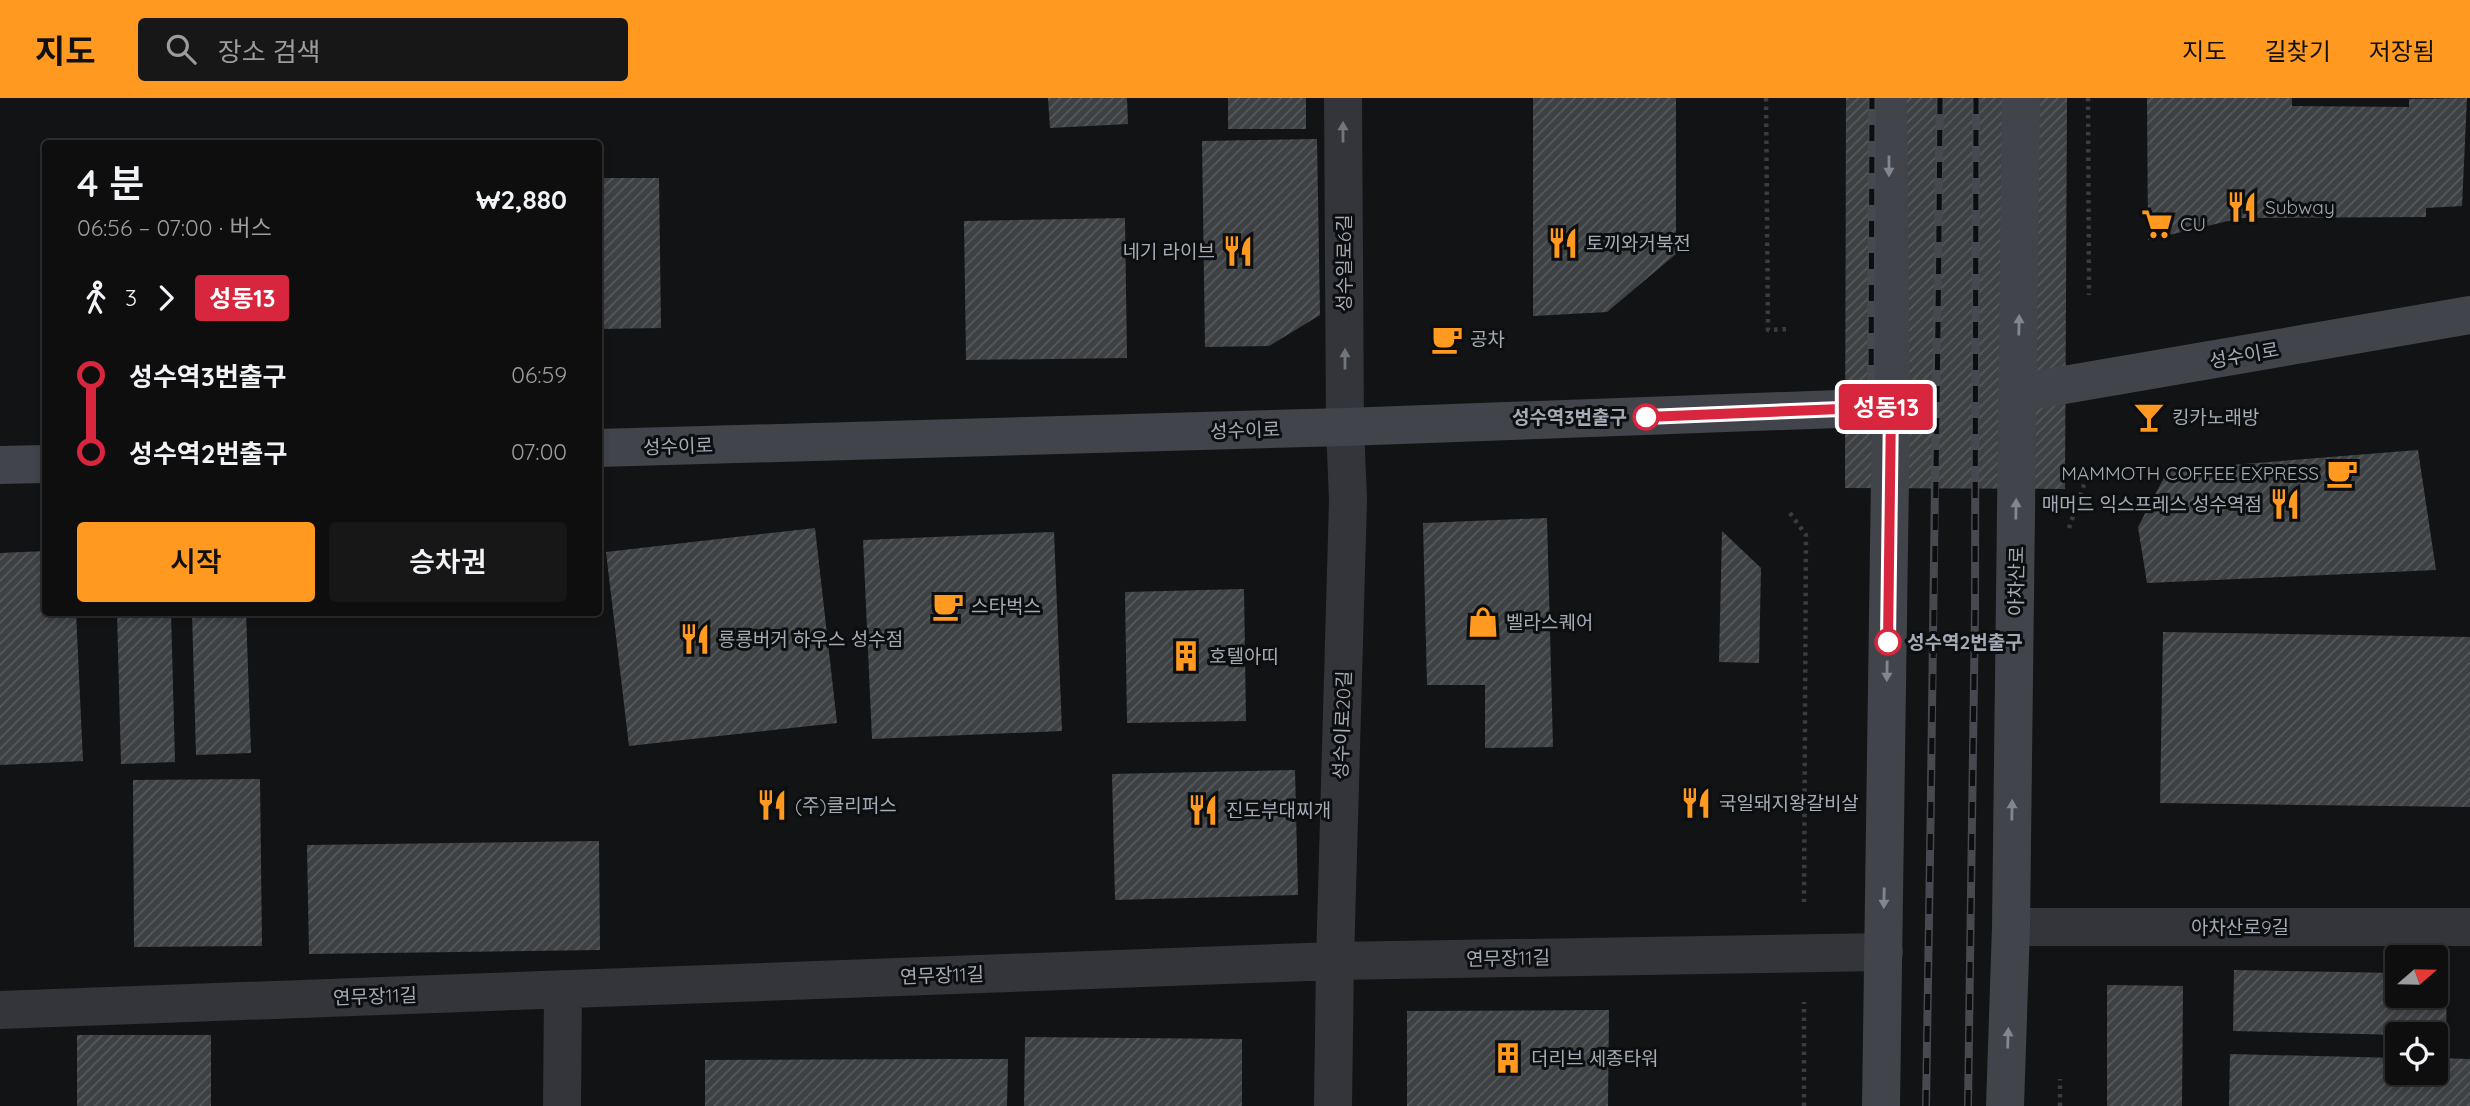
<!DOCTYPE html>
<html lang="ko">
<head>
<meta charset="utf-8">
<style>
	:root { --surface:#0e0e0f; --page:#171718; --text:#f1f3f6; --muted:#9b9c9e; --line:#2e2e2f; --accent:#ff9920 }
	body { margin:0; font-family:Quicksand,"Noto Sans KR",sans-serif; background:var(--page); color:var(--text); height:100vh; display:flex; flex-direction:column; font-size:26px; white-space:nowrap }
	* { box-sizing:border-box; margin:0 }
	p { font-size:23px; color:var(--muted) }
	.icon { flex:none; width:38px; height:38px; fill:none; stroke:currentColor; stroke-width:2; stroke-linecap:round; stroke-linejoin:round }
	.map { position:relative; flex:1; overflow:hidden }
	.drawer { position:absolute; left:42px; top:42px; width:560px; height:476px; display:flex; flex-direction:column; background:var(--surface); border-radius:7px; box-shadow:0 4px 10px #0003,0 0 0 2px var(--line) }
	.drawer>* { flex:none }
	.badge { padding:0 14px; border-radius:5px; font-size:24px; line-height:46px }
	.needle { width:46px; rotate:70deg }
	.tools { position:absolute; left:2385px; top:847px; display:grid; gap:14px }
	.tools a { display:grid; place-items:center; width:63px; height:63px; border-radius:7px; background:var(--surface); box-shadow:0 4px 10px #0003,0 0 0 2px var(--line); font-size:35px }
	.map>.badge { position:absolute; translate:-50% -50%; box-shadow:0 0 0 4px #fff }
	.legs { display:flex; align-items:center; gap:10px; height:77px; padding:0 35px; font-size:23px }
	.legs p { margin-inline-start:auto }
	.overview { display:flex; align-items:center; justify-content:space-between; height:119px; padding:0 35px }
	h1 { font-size:38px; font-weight:600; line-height:52px }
	.action { display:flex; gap:14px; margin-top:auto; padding:14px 35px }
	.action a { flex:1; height:80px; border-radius:7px; background:var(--accent); color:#111; font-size:28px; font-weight:600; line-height:80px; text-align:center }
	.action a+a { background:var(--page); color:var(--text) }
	ul { padding:0 35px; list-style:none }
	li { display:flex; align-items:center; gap:24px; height:77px; font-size:26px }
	li i { display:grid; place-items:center; width:10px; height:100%; margin:0 9px; background:currentColor }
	li i::after { content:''; width:18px; height:18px; margin:-9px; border:5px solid; border-radius:50%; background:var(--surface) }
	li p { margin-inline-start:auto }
	li:first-child i { background:linear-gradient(#0000 50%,currentColor 0) }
	li:last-child i { background:linear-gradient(currentColor 50%,#0000 0) }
	header { display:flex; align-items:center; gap:42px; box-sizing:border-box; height:98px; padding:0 35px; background:var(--accent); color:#111 }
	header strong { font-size:33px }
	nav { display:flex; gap:38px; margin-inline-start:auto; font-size:24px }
	.search { width:490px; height:63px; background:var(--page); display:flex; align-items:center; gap:18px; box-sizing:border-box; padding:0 24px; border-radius:7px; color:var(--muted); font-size:26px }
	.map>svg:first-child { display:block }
</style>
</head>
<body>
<header>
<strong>지도</strong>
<div class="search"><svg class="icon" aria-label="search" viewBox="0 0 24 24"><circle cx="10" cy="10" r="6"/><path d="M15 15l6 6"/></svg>장소 검색</div>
<nav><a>지도</a><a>길찾기</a><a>저장됨</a></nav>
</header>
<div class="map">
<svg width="2470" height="1008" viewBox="0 0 2470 1008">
	<defs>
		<pattern id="building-hatch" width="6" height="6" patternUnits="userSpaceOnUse" patternTransform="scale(1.75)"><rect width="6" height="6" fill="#3e4144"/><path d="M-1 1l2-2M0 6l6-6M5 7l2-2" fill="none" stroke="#575a5d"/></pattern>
	</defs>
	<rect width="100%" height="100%" fill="#121314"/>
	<path fill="url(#building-hatch)" d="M1048 0H1127L1128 26 1050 30Z
		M1228 0H1306V31H1228Z
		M1533 0H1676V156L1607 214 1533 218Z
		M1846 0H2067L2065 391 1845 390Z
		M2147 0H2292V8L2409 9V1L2467 0 2462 108 2426 110V119L2241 120 2148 142Z
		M1317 41 1320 217 1269 248 1205 249 1202 43Z
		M598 80H659L661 230 598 231Z
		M1125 120 1127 260 966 262 964 123Z
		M2418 352 2436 472 2147 485 2138 429 2168 372Z
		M1547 420 1553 649 1485 650V587H1427L1423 425Z
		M815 430 837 625 629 648 606 454Z
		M1722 433 1761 470 1759 565 1719 564Z
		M1054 434 1062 633 872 641 863 442Z
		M46 453V514H76L83 663 0 667V455Z
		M1244 491 1246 623 1127 625 1125 494Z
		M117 514H171L175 664 121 666Z
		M192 514H246L251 655 196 657Z
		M2163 534 2470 539V709L2160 705Z
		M1295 672 1298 797 1115 802 1112 676Z
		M260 681 262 848 134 849 133 682Z
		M599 743 600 852 309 856 307 747Z
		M2234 872 2398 875V898H2436V876H2447L2446 938 2233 933Z
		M2107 887 2183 888 2182 1008H2107Z
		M1609 912 1608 1008H1407V913Z
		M77 937H211V1008H77Z
		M1025 939 1242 941V1008H1024Z
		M2230 956 2398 960V975H2436V960L2470 961V1008H2229Z
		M950 961H1008L1007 1008H705V962Z"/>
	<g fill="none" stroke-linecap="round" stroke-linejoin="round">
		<path stroke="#393c41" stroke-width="4.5" stroke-dasharray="3.5 5" stroke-linecap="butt" d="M1766 0 1768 232 1791 231
			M2088 0 2089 197
			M1790 415 1806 437 1804 804
			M2069 430 2088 375
			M1804 1008V904
			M2060 1008V981"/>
		<path stroke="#33353a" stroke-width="38" d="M2011 829H2470
			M0 912 1335 863 1884 854
			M562 1008 563 891
			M1333 1008 1335 863 1348 402 1345 329 1343 0"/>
		<path stroke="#41444a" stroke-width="38" d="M2018 295 2470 217
			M598 350 1345 329 1891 309
			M0 367 46 366
			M1881 1008 1891 309 1888 0
			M2005 1008 2011 829 2021 0"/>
		<defs>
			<path id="rail" d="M1871 331 1872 0
				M1926 1008C1931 672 1938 336 1940 0
				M1968 1008 1975 511 1976 0"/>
		</defs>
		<use href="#rail" stroke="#46494f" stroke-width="8"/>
		<use href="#rail" stroke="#0d0e0f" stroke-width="5" stroke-dasharray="16" stroke-linecap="butt"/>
	</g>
	<defs><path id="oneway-solid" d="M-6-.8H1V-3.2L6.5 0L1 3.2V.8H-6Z" transform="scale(1.75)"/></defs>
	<g fill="#71767e">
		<use href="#oneway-solid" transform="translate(1343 34) rotate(-90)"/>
		<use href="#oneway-solid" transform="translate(1345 261) rotate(-90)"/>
	</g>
	<g fill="#818790">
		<use href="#oneway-solid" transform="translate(1889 68) rotate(90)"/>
		<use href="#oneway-solid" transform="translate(2019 227) rotate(-89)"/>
		<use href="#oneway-solid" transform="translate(2016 411) rotate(-89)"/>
		<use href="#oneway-solid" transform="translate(1887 573) rotate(91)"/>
		<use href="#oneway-solid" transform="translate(2012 712) rotate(-89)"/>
		<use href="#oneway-solid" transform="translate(1884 800) rotate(91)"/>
		<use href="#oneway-solid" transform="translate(2008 940) rotate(-88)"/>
	</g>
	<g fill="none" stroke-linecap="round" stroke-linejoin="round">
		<defs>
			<path id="line-1" d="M1646 319 1891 309 1888 544"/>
		</defs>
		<use href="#line-1" stroke="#fff" stroke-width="16"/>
		<use href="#line-1" stroke="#d7263d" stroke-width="10"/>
	</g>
	<defs>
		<symbol id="restaurant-bare" viewBox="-9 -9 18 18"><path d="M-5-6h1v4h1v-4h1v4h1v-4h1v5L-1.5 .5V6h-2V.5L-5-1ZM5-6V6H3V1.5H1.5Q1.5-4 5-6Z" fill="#ff9920" stroke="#0d0e0f" stroke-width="2.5" paint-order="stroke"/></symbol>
		<symbol id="supermarket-bare" viewBox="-9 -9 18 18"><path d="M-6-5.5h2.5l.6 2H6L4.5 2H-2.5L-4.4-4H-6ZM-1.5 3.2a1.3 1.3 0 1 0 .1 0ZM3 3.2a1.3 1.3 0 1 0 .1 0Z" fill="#ff9920" stroke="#0d0e0f" stroke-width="2.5" paint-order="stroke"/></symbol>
		<symbol id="cafe-bare" viewBox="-9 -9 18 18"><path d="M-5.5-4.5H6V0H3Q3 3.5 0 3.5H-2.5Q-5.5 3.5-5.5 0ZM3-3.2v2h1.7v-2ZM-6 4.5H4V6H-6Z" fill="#ff9920" stroke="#0d0e0f" stroke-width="2.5" paint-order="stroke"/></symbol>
		<symbol id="bar-bare" viewBox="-9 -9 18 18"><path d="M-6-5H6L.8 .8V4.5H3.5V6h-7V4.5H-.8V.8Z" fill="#ff9920" stroke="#0d0e0f" stroke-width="2.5" paint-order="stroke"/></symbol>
		<symbol id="shop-bare" viewBox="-9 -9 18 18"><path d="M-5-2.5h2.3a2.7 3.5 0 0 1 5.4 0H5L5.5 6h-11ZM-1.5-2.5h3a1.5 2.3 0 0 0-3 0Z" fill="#ff9920" stroke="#0d0e0f" stroke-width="2.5" paint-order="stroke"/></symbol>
		<symbol id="building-bare" viewBox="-9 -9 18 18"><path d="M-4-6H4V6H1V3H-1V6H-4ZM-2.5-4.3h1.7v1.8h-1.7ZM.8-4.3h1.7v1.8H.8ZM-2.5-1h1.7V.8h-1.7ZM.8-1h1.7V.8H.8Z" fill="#ff9920" stroke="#0d0e0f" stroke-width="2.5" paint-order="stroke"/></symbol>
	</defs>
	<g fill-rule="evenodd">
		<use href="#restaurant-bare" x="2220" y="87" width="44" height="44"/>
		<use href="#supermarket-bare" x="2135" y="104" width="44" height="44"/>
		<use href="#restaurant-bare" x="1541" y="123" width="44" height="44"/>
		<use href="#restaurant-bare" x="1216" y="131" width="44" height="44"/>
		<use href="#cafe-bare" x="1425" y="219" width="44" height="44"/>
		<use href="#bar-bare" x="2127" y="297" width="44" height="44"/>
		<use href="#cafe-bare" x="2320" y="353" width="44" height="44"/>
		<use href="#restaurant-bare" x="2263" y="384" width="44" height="44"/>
		<use href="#cafe-bare" x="926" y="486" width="44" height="44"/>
		<use href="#shop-bare" x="1461" y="502" width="44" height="44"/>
		<use href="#restaurant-bare" x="673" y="519" width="44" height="44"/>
		<use href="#building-bare" x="1164" y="536" width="44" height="44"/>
		<use href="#restaurant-bare" x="1674" y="683" width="44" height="44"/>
		<use href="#restaurant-bare" x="750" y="685" width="44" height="44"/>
		<use href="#restaurant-bare" x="1181" y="690" width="44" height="44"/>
		<use href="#building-bare" x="1486" y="938" width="44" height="44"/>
	</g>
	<g fill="#fff" stroke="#d7263d" stroke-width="3.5">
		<circle cx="1646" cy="319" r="12"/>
		<circle cx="1888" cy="544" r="12"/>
	</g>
	<g text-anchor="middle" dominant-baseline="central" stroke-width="6" stroke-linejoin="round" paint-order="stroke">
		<g font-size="19" fill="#a3abb6" stroke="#0d0e0f" text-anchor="start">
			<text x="2265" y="109">Subway</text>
			<text x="2180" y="126">CU</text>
			<text x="1586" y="145">토끼와거북전</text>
			<text x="1215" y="153" text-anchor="end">네기 라이브</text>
			<text x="1470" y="241">공차</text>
			<text x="2172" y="319">킹카노래방</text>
			<text x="2319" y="375" text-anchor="end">MAMMOTH COFFEE EXPRESS</text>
			<text x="2262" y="406" text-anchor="end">매머드 익스프레스 성수역점</text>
			<text x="971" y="508">스타벅스</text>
			<text x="1506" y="524">벨라스퀘어</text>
			<text x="718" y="541">룡룡버거 하우스 성수점</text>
			<text x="1209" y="558">호텔아띠</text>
			<text x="1719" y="705">국일돼지왕갈비살</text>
			<text x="795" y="707">(주)클리퍼스</text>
			<text x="1226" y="712">진도부대찌개</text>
			<text x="1531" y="960">더리브 세종타워</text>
		</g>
		<g font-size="19" fill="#a3abb6" stroke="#0d0e0f">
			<text transform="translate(1344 165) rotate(-90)">성수일로6길</text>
			<text transform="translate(2244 257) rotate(-10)">성수이로</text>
			<text transform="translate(1245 332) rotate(-2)">성수이로</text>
			<text transform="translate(678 348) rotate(-2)">성수이로</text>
			<text transform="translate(2016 483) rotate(-89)">아차산로</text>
			<text transform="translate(1342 627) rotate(-88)">성수이로20길</text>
			<text x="2240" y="829">아차산로9길</text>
			<text transform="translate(1508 860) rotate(-1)">연무장11길</text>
			<text transform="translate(942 877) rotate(-2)">연무장11길</text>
			<text transform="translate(375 898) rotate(-2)">연무장11길</text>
		</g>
		<g font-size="19" font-weight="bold" fill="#a3abb6" stroke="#0d0e0f" text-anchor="end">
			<text x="1627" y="319">성수역3번출구</text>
			<text x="1907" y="544" text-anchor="start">성수역2번출구</text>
		</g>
	</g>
</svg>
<div class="tools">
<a><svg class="needle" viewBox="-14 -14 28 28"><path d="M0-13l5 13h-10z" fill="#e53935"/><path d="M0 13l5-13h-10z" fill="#9b9c9e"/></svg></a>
<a><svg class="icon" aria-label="locate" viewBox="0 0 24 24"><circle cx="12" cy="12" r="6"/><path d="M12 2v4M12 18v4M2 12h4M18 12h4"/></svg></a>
</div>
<b class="badge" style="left:1886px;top:309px;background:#d7263d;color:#fff">성동13</b>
<section class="drawer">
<div class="overview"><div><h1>4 분</h1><p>06:56 – 07:00 · 버스</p></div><b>₩2,880</b></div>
<div class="legs"><svg class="icon" aria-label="walk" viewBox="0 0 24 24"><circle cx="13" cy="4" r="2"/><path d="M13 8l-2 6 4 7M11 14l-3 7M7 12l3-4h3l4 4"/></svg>3<svg class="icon" aria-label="forward" viewBox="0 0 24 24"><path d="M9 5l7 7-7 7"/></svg><b class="badge" style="background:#d7263d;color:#fff">성동13</b></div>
<ul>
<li><i style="color:#d7263d"></i><b>성수역3번출구</b><p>06:59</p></li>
<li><i style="color:#d7263d"></i><b>성수역2번출구</b><p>07:00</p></li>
</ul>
<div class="action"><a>시작</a><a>승차권</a></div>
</section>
</div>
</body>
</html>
